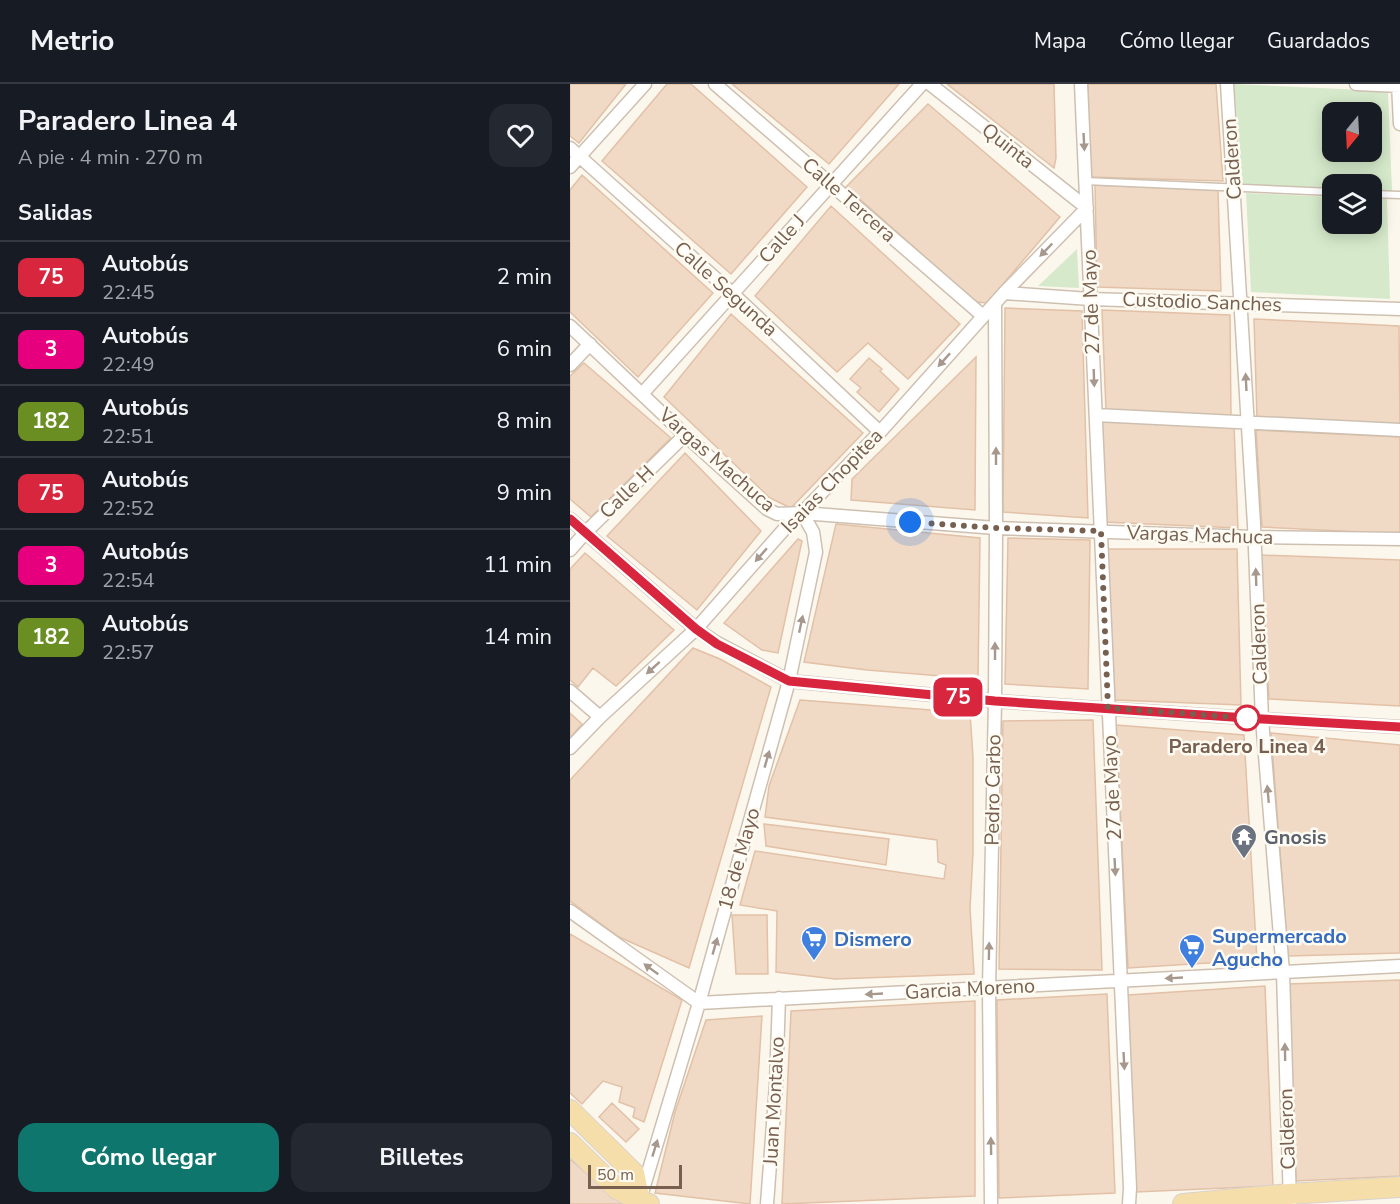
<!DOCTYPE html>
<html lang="es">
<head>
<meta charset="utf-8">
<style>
	:root { --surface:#171b24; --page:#242831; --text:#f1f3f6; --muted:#9ea1a6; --line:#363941; --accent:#0f766e }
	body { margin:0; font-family:"Nunito Sans",sans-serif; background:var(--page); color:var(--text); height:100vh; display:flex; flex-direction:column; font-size:22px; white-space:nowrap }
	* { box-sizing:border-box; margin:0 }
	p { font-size:20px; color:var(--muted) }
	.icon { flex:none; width:33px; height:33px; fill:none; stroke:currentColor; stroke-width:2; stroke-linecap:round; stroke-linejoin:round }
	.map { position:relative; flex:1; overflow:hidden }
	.panel { display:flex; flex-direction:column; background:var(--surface); width:570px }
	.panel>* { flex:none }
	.badge { padding:0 12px; border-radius:9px; font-size:21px; line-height:39px }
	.needle { width:39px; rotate:198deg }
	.controls { position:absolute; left:752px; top:18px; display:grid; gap:12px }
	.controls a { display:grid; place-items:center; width:60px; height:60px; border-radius:12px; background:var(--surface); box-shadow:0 3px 15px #0003; font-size:30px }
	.scale { position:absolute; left:18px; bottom:15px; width:94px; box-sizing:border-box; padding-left:6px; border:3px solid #77604f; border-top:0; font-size:16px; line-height:21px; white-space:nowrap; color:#77604f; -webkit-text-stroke:4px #fefbf3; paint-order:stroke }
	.you { position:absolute; width:30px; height:30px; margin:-15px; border:4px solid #fff; border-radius:50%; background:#1a73e8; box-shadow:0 0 0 9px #1a73e833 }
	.map>.badge { position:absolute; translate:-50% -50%; box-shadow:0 0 0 3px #fff }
	h2 { padding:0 18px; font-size:22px; line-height:54px }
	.round { display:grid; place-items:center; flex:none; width:63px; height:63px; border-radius:18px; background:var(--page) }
	.overview { display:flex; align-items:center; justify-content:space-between; height:102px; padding:0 18px }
	h1 { font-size:28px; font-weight:700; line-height:45px }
	.action { display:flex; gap:12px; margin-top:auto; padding:12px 18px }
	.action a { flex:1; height:69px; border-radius:18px; background:var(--accent); color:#fff; font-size:24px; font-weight:700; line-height:69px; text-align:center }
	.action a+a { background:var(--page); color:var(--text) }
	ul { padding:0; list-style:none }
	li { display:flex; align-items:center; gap:18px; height:72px; padding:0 18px; border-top:2px solid var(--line) }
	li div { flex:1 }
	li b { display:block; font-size:22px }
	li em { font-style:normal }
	li .badge { min-width:66px; font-weight:700; text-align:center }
	header { display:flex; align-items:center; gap:36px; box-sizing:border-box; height:84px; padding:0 30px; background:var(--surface); border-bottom:2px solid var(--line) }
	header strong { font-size:28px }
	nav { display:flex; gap:33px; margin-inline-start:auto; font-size:21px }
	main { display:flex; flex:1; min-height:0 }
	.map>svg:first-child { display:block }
</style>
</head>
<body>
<header>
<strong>Metrio</strong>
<nav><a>Mapa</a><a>Cómo llegar</a><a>Guardados</a></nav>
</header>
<main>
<section class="panel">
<div class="overview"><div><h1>Paradero Linea 4</h1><p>A pie · 4 min · 270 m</p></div><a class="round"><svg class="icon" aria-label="heart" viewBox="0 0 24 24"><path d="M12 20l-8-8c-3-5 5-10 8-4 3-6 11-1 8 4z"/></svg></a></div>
<h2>Salidas</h2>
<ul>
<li><span class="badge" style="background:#d7263d;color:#fff">75</span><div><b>Autobús</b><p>22:45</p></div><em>2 min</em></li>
<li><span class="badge" style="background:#e6007e;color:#fff">3</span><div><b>Autobús</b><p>22:49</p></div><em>6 min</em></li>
<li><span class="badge" style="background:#6b8e23;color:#fff">182</span><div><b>Autobús</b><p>22:51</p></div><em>8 min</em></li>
<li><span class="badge" style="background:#d7263d;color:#fff">75</span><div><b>Autobús</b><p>22:52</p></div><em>9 min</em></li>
<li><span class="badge" style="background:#e6007e;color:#fff">3</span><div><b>Autobús</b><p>22:54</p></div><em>11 min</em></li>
<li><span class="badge" style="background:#6b8e23;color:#fff">182</span><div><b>Autobús</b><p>22:57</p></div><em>14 min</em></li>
</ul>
<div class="action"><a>Cómo llegar</a><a>Billetes</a></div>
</section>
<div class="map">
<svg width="830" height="1120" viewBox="0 0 830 1120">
	<rect width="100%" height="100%" fill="#fcf7ed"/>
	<path fill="#d6eacb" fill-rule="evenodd" d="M664 0 818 7 822 107 801 106V100H762V105L672 100ZM762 28H801V68H762Z
		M676 109 762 113V140H801V115H817L820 215 681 208Z
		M507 164 509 204 468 202 507 165Z"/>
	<path fill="#f0d9c5" stroke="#e2c1a7" stroke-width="1.5" d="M0 0H56L9 59 0 52Z
		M97 0H121L237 103 161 190 32 77Z
		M162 0H329L259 80Z
		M377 0H484L486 74 484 84Z
		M518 0H646L653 97 520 93Z
		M358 20 490 133 417 219 406 218 276 103Z
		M12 91 143 209 68 293 0 228V106Z
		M525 101 648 106 651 207 527 203Z
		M261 122 390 240 338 295 298 259 267 288 185 212Z
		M435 224 512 227 518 434 433 428Z
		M532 226 660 231 661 332 536 327Z
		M161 230 293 349 221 424 200 414 94 313Z
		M684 235 829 242 830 342 687 335Z
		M406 273 405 426 281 416 282 395Z
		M299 274 312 285 310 287 329 305 309 328 287 308 291 304 280 295Z
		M14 279 101 354 21 433 0 415V292Z
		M529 338 664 341 668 444 533 438Z
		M686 346 830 353V450L692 443Z
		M115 369 191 447 127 526 37 452Z
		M266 440 410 454 408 595 297 586 234 578Z
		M438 454 520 456 518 605 435 600Z
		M228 455 232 457 208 569 192 566 154 539Z
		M537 465H667L671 621 545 616Z
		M15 469 104 546 46 602 23 584 8 603 0 596V485Z
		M690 471 830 476V622L699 615Z
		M123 564 150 575 201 603 119 884 49 853 0 817V696Z
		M230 616 400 629 403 673V769L400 824 404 890 265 895 206 888 207 827 170 821 185 767 374 795 376 781 368 778 367 756 195 733 199 702Z
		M0 629 12 640 0 654Z
		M523 636 532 886 429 885 433 637Z
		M546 641 674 651 687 876 558 884Z
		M701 649 830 661V869L718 872Z
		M194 740 319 755 316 781 196 762Z
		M162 831H197L198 890H166Z
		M0 850 112 916 74 1038 63 1033 65 1024 49 1018 52 1003 33 997 12 1020 0 1009Z
		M830 896V1092L726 1097 719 900Z
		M695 902 703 1102 566 1108 558 911Z
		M537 910 545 1109 429 1114 427 916Z
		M405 917V1112L212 1120 221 927Z
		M192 932 180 1120 85 1109 105 1028 136 936Z
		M42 1019 69 1045 56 1058 29 1033Z
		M0 1075 51 1119V1120H0Z"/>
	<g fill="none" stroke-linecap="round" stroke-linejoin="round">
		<defs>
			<path id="lane" d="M515 97 762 108
				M801 110 830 111"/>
			<path id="street" d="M145 0 413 232
				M511 0 560 1104 559 1120
				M657 0 684 441 692 635 713 888 720 1120
				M786 0 830 2
				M828 0 830 40
				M0 64 163 210 310 348
				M0 83 75 0
				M434 209 520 215 830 225
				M0 242 115 351 197 425 207 430 232 429 426 444 684 453 830 455
				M0 281 20 260
				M72 310 352 0
				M526 331 830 346
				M0 435 126 545 147 559 219 597 425 617 692 635 830 643
				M0 466 15 449 115 351
				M0 607 30 633
				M0 664 30 633 126 545 217 442 232 429 310 348 434 209 517 124 360 0
				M0 827 129 919 830 882
				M71 1112 129 919 219 597 246 468 243 448 232 429
				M197 1120 206 1000 209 914
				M421 1120 419 904 425 617 426 444 425 220"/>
			<path id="primary" d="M0 1026 64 1089 70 1117
				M0 1059 47 1105 70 1117 79 1120
				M613 1120 719 1110 830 1103"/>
		</defs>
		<use href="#lane" stroke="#cec0b1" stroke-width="9"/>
		<use href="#street" stroke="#cec0b1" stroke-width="15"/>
		<use href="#primary" stroke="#d9d2ce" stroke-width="22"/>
		<use href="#lane" stroke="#fff" stroke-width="6"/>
		<use href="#street" stroke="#fff" stroke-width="12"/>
		<use href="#primary" stroke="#f6deaa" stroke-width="20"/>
	</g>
	<defs><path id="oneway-solid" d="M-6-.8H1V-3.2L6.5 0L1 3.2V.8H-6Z" transform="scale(1.5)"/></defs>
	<g fill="#a7988d">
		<use href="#oneway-solid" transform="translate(514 58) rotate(87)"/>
		<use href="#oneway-solid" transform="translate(476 166) rotate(134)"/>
		<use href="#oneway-solid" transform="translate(374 276) rotate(132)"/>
		<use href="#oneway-solid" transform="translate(524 294) rotate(88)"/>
		<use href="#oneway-solid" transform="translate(676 298) rotate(-93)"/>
		<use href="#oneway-solid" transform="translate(426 372) rotate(-90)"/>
		<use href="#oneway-solid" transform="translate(191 471) rotate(131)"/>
		<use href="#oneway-solid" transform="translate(686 493) rotate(-92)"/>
		<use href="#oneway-solid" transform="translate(231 540) rotate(-78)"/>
		<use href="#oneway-solid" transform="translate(425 567) rotate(-90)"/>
		<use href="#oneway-solid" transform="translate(83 584) rotate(138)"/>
		<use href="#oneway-solid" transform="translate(197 675) rotate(-74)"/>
		<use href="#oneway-solid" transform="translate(698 710) rotate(-95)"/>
		<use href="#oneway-solid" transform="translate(545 783) rotate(87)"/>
		<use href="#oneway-solid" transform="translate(145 862) rotate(-74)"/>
		<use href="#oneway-solid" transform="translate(419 867) rotate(-89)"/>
		<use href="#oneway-solid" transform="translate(81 885) rotate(-144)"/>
		<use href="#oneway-solid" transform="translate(604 894) rotate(177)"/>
		<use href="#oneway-solid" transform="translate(304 910) rotate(177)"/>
		<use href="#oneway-solid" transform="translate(715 968) rotate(-91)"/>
		<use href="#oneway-solid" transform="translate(554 977) rotate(87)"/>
		<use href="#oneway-solid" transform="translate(421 1062) rotate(-91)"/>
		<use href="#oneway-solid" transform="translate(85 1064) rotate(-73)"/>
	</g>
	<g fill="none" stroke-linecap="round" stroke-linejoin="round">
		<defs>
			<path id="line" d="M0 435 126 545 147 560 219 597 425 617 692 635 830 643"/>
		</defs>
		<use href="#line" stroke="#fff" stroke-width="14"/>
		<use href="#line" stroke="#d7263d" stroke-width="9"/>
		<path stroke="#77604f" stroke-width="6" stroke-dasharray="0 10.8" d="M340 438 426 444 531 447 538 624 677 634"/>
	</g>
	<defs>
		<symbol id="temple-pin" viewBox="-11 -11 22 30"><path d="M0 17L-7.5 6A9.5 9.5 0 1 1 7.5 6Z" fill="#6b7280" stroke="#fefbf3"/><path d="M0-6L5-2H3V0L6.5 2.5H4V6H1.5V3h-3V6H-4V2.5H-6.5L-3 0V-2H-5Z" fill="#fff"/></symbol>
		<symbol id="supermarket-pin" viewBox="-11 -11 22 30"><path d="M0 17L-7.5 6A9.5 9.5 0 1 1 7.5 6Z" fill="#3f7fe0" stroke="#fefbf3"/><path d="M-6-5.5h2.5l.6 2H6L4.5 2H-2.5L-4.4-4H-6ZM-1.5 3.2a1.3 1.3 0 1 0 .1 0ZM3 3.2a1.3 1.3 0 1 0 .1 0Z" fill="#fff"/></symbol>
	</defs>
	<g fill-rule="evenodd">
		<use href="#temple-pin" x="659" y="738" width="30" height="40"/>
		<use href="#supermarket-pin" x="229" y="840" width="30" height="40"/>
		<use href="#supermarket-pin" x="607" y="848" width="30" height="40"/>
	</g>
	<circle fill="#fff" stroke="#d7263d" stroke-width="3" cx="677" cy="634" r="12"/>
	<g text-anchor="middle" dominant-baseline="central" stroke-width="5" stroke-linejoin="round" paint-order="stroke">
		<g font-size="20" fill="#77604f" stroke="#fefbf3">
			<text transform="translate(438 62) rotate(38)">Quinta</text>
			<text transform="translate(662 75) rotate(-94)">Calderon</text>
			<text transform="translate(279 116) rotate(41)">Calle Tercera</text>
			<text transform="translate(212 155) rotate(-48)">Calle J</text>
			<text transform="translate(156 205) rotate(42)">Calle Segunda</text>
			<text transform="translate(521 218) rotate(-92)">27 de Mayo</text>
			<text transform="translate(632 218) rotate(2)">Custodio Sanches</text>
			<text transform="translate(147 376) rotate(41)">Vargas Machuca</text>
			<text transform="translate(262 397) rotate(-46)">Isaias Chopitea</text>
			<text transform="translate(57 408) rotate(-44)">Calle H</text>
			<text transform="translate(630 451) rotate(2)">Vargas Machuca</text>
			<text transform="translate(689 560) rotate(-92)">Calderon</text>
			<text transform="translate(542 704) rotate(-93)">27 de Mayo</text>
			<text transform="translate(423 706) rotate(-89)">Pedro Carbo</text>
			<text transform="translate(169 775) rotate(-74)">18 de Mayo</text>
			<text transform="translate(400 905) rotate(-3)">Garcia Moreno</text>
			<text transform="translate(204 1017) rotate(-87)">Juan Montalvo</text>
			<text transform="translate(717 1045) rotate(-92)">Calderon</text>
		</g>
		<g font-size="20" font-weight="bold" fill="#77604f" stroke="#fefbf3">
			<text x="677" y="662">Paradero Linea 4</text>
		</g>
		<g font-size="20" font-weight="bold" fill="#5b616d" stroke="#fefbf3" text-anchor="start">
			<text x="694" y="753">Gnosis</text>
		</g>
		<g font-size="20" font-weight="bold" fill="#366cbe" stroke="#fefbf3" text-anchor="start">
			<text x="642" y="852">Supermercado<tspan x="642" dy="23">Agucho</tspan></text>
			<text x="264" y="855">Dismero</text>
		</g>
	</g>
</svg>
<div class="controls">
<a><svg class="needle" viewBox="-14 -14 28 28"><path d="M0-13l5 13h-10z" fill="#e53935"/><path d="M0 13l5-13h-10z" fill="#9ea1a6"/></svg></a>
<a><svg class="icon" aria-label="layers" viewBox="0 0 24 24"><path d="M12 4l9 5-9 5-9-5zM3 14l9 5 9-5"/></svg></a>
</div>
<div class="scale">50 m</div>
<div class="you" style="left:340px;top:438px"></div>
<b class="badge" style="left:388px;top:613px;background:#d7263d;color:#fff">75</b>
</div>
</main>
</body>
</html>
